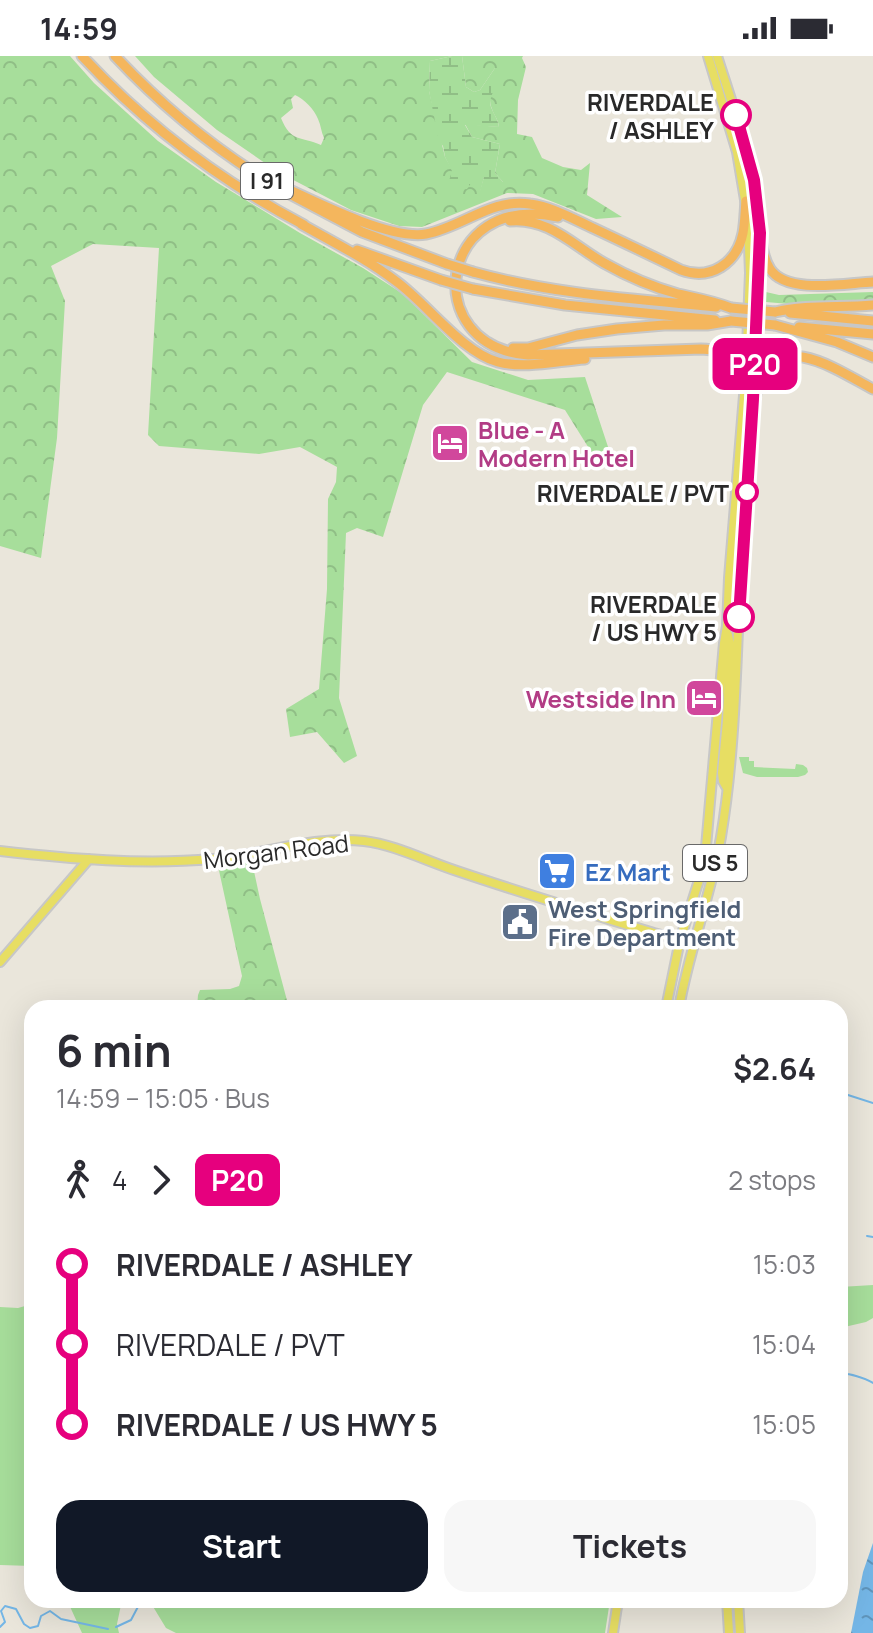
<!DOCTYPE html>
<html lang="en">
<head>
<meta charset="utf-8">
<style>
	:root { --surface:#fff; --page:#f7f7f7; --text:#2b2b33; --muted:#7c7c81; --accent:#111827 }
	body { margin:0; font-family:Manrope,sans-serif; background:var(--page); color:var(--text); height:100vh; display:flex; flex-direction:column; font-size:30px; white-space:nowrap }
	* { box-sizing:border-box; margin:0 }
	p { font-size:26px; color:var(--muted) }
	.icon { flex:none; width:44px; height:44px; fill:none; stroke:currentColor; stroke-width:2; stroke-linecap:round; stroke-linejoin:round }
	.map { position:relative; flex:1; overflow:hidden }
	.details { position:absolute; left:24px; top:944px; width:824px; height:608px; display:flex; flex-direction:column; background:var(--surface); border-radius:24px; box-shadow:0 8px 32px #0002 }
	.details>* { flex:none }
	.badge { padding:0 16px; border-radius:12px; font-size:28px; line-height:52px }
	.map>.badge { position:absolute; translate:-50% -50%; box-shadow:0 0 0 4px #fff }
	.legs { display:flex; align-items:center; gap:12px; height:88px; padding:0 32px; font-size:26px }
	.legs p { margin-inline-start:auto }
	.summary { display:flex; align-items:center; justify-content:space-between; height:136px; padding:0 32px }
	h1 { font-size:44px; font-weight:700; line-height:60px }
	.primary-button { display:flex; gap:16px; margin-top:auto; padding:16px 32px }
	.primary-button a { flex:1; height:92px; border-radius:24px; background:var(--accent); color:#fff; font-size:32px; font-weight:700; line-height:92px; text-align:center }
	.primary-button a+a { background:var(--page); color:var(--text) }
	ul { padding:0 32px; list-style:none }
	li { display:flex; align-items:center; gap:28px; height:80px; font-size:30px }
	li i { display:grid; place-items:center; width:12px; height:100%; margin:0 10px; background:currentColor }
	li i::after { content:''; width:20px; height:20px; margin:-10px; border:6px solid; border-radius:50%; background:var(--surface) }
	li p { margin-inline-start:auto }
	li:first-child i { background:linear-gradient(#0000 50%,currentColor 0) }
	li:last-child i { background:linear-gradient(currentColor 50%,#0000 0) }
	.status { display:flex; justify-content:space-between; align-items:center; height:56px; padding:0 40px; background:var(--surface); direction:ltr }
	.status svg { height:22px; fill:currentColor }
	.map>svg:first-child { display:block }
</style>
</head>
<body>
<div class="status"><b>14:59</b><svg viewBox="0 0 49 12"><path d="M0 12V9h3v3zM5 12V6h3v6zM10 12V3h3v9zM15 12V0h3v12zM26 1h20v11H26zM47 4h2v5h-2z"/></svg></div>
<div class="map">
<svg width="873" height="1577" viewBox="0 0 873 1577">
	<defs>
		<pattern id="forest-crowns" width="20" height="18" patternUnits="userSpaceOnUse" patternTransform="scale(2)"><rect width="20" height="18" fill="#a7de9b"/><path d="M2 6a3 3 0 1 1 6 0M12 15a3 3 0 1 1 6 0" fill="none" stroke="#90be86"/></pattern>
		<pattern id="wetland-marsh" width="20" height="14" patternUnits="userSpaceOnUse" patternTransform="scale(2)"><rect width="20" height="14" fill="#a7de9b"/><path d="M1 5h8M5 5V1M11 12h8M15 12V8" fill="none" stroke="#90be86"/></pattern>
		<pattern id="water-ripples" width="26" height="14" patternUnits="userSpaceOnUse" patternTransform="scale(2)"><rect width="26" height="14" fill="#74b6e6"/><path d="M2 4q2-2 4 0t4 0M15 11q2-2 4 0t4 0" fill="none" stroke="#5f94ba"/></pattern>
	</defs>
	<rect width="100%" height="100%" fill="#eae6db"/>
	<path fill="#a7de9b" d="M739 701H749V705H754V711L795 713 796 708 803 709 807 712 808 716 805 719 798 721H757L743 717Z
		M873 1229V1262L866 1266 840 1272V1231Z
		M32 1248V1510L0 1509V1251L18 1252Z
		M67 1544H122L117 1568 119 1577H82Z
		M149 1544H610L605 1577H176L166 1572Z"/>
	<path fill="url(#forest-crowns)" fill-rule="evenodd" d="M0 0H70L94 27 158 85 216 126 300 177 363 212 403 238 472 306 528 324 585 321 614 409 600 410 565 354 447 316 423 349 383 481 357 472 346 477 339 642 357 700 344 707 317 676 290 681 286 653 319 633 327 533 328 443 336 426 337 411 300 391 259 398 159 390 148 379 159 192 93 188 51 210 65 245 57 382 41 502 0 490Z
		M135 0H452L430 5 429 35 445 101 453 115 475 121H484L480 137 503 126 495 117 500 88 472 81 465 68 499 71C498 62 494 60 492 53 487 41 493 24 495 12L480 34 474 36 466 31 462 0H523L522 2 526 11 518 44 517 78 532 81 542 102 563 111 581 114 590 107 587 139 622 161 596 163 533 138 507 137 422 171 399 170 351 154 278 116 217 74 154 21ZM295 39C304 43 314 53 318 63 321 69 321 76 324 82L321 89C301 80 291 87 281 62L293 52 291 43Z
		M766 236 779 239 873 236V245L801 249 766 246Z
		M252 806 260 843 289 952H197L198 939 200 934 230 933 239 930 242 920 218 810Z"/>
	<path fill="url(#wetland-marsh)" d="M452 0H462L466 31 474 36 480 34 495 12 503 18C498 28 488 40 491 51 494 59 498 63 499 71L465 69 472 81 500 88 495 117 503 126V132L479 138 484 121H475L467 133 446 135 452 115 445 101 443 90 439 85 429 35 430 5Z"/>
	<path fill="url(#water-ripples)" d="M873 1487V1577H851L863 1516Z"/>
	<g fill="none" stroke-linecap="round" stroke-linejoin="round">
		<path stroke="#74b6e6" stroke-width="2" d="M848 1039 873 1047
			M867 1180 873 1181
			M840 1318C849 1317 865 1322 873 1327
			M0 1571 5 1566 1 1555 5 1550 16 1553 24 1568 30 1572 38 1570 41 1560 50 1555 61 1563 108 1573
			M116 1571 131 1564 141 1545 150 1544"/>
		<defs>
			<path id="major" d="M708 0 737 96 746 150
				M717 0C734 53 753 106 759 162
				M753 338 760 192
				M727 732 723 725 722 717 727 665 730 589 728 579
				M0 795C70 803 142 809 213 803 263 799 314 779 364 785 396 789 426 805 457 815 522 837 588 857 654 877L680 884 693 890
				M0 906 89 803
				M666 952 680 884 700 821 706 791 724 587 727 570 729 522 746 315 750 217 748 164
				M679 952C689 894 711 839 721 781 735 697 736 612 740 527 743 472 749 418 752 363
				M727 1544 729 1577
				M738 1544 740 1577
				M613 1577 618 1544"/>
			<path id="highway" d="M82 0C146 69 220 125 304 169
				M115 0C158 46 206 86 259 120
				M255 118C295 135 385 185 426 178 463 171 491 142 530 148 553 151 573 163 593 172 623 186 652 200 681 214 711 225 737 207 743 177 745 166 745 155 746 145
				M286 136 362 176 447 208
				M758 157C761 174 760 198 770 213 787 239 846 227 873 226
				M558 161C438 135 418 290 528 299L701 293C729 294 743 305 745 334
				M510 165C548 161 574 190 604 207 627 220 652 231 678 238 696 242 713 245 731 252
				M301 168C333 186 367 203 397 226 428 249 462 296 498 306 525 313 557 305 585 303
				M357 194 441 224
				M473 216C552 238 634 243 716 251
				M473 233 565 249 715 264
				M775 256C807 248 840 252 873 249
				M790 257 873 265
				M775 269 837 286 873 301
				M799 271 873 278
				M513 292H528L577 279 617 273 664 269H707L731 265
				M752 370C754 356 754 340 759 326 779 272 842 317 873 333"/>
		</defs>
		<use href="#major" stroke="#c7c7c7" stroke-width="12"/>
		<use href="#highway" stroke="#c7c7c7" stroke-width="13"/>
		<use href="#major" stroke="#e7de63" stroke-width="8"/>
		<use href="#highway" stroke="#f4b65d" stroke-width="9"/>
		<defs>
			<path id="highway-bridge" d="M447 208 473 216
				M441 224 473 233
				M731 252 775 256
				M731 265 775 269"/>
		</defs>
		<use href="#highway-bridge" stroke="#c7c7c7" stroke-width="13" stroke-linecap="butt"/>
		<use href="#highway-bridge" stroke="#f4b65d" stroke-width="9"/>
	</g>
	<g fill="none" stroke-linecap="round" stroke-linejoin="round">
		<defs>
			<path id="line-1" d="M736 59 754 124 760 177 753 343 739 561"/>
		</defs>
		<use href="#line-1" stroke="#fff" stroke-width="18"/>
		<use href="#line-1" stroke="#e6007e" stroke-width="12"/>
	</g>
	<defs>
		<symbol id="hotel-square" viewBox="-11 -11 22 22"><rect x="-9" y="-9" width="18" height="18" rx="4" fill="#d1479c" stroke="#fff"/><path d="M-6-4.5h1.5V1H6V5H4.5V3h-9V5H-6ZM-4 0a1.8 1.8 0 1 1 3.6 0ZM.5 0V-2.5h3Q6-2.5 6 0Z" fill="#fff"/></symbol>
		<symbol id="supermarket-square" viewBox="-11 -11 22 22"><rect x="-9" y="-9" width="18" height="18" rx="4" fill="#3f7fe0" stroke="#fff"/><path d="M-6-5.5h2.5l.6 2H6L4.5 2H-2.5L-4.4-4H-6ZM-1.5 3.2a1.3 1.3 0 1 0 .1 0ZM3 3.2a1.3 1.3 0 1 0 .1 0Z" fill="#fff"/></symbol>
		<symbol id="civic-square" viewBox="-11 -11 22 22"><rect x="-9" y="-9" width="18" height="18" rx="4" fill="#5c6f8a" stroke="#fff"/><path d="M-.6-6.5H3V-4.5H.6V-3L4-1V1h2V6H-6V1h2V-1L-.6-3ZM-1.2 2.5V6h2.4V2.5Z" fill="#fff"/></symbol>
	</defs>
	<g fill-rule="evenodd">
		<use href="#hotel-square" x="428" y="365" width="44" height="44"/>
		<use href="#hotel-square" x="682" y="620" width="44" height="44"/>
		<use href="#supermarket-square" x="535" y="793" width="44" height="44"/>
		<use href="#civic-square" x="498" y="844" width="44" height="44"/>
	</g>
	<g fill="#fff" stroke="#e6007e" stroke-width="4">
		<circle cx="736" cy="59" r="14"/>
		<circle cx="747" cy="436" r="10"/>
		<circle cx="739" cy="561" r="14"/>
	</g>
	<g text-anchor="middle" dominant-baseline="central" stroke-width="7" stroke-linejoin="round" paint-order="stroke">
		<g fill="#fff" stroke="#696969" stroke-width="2">
			<rect x="241" y="107" width="52" height="36" rx="6"/>
			<rect x="683" y="789" width="64" height="36" rx="6"/>
		</g>
		<g font-size="22" font-weight="bold" fill="#292929">
			<text x="267" y="125">I 91</text>
			<text x="715" y="807">US 5</text>
		</g>
		<g font-size="24" font-weight="bold" fill="#292929" stroke="#fff" text-anchor="end">
			<text x="714" y="45">RIVERDALE<tspan x="714" dy="28">/ ASHLEY</tspan></text>
			<text x="729" y="436">RIVERDALE / PVT</text>
			<text x="717" y="547">RIVERDALE<tspan x="717" dy="28">/ US HWY 5</tspan></text>
		</g>
		<g font-size="24" font-weight="bold" fill="#b23c85" stroke="#fff" text-anchor="start">
			<text x="478" y="373">Blue - A<tspan x="478" dy="28">Modern Hotel</tspan></text>
			<text x="676" y="642" text-anchor="end">Westside Inn</text>
		</g>
		<g font-size="24" fill="#292929" stroke="#fff">
			<text transform="translate(276 795) rotate(-7)">Morgan Road</text>
		</g>
		<g font-size="24" font-weight="bold" fill="#366cbe" stroke="#fff" text-anchor="start">
			<text x="585" y="815">Ez Mart</text>
		</g>
		<g font-size="24" font-weight="bold" fill="#4e5e75" stroke="#fff" text-anchor="start">
			<text x="548" y="852">West Springfield<tspan x="548" dy="28">Fire Department</tspan></text>
		</g>
	</g>
</svg>
<b class="badge" style="left:755px;top:308px;background:#e6007e;color:#fff">P20</b>
<section class="details">
<div class="summary"><div><h1>6 min</h1><p>14:59 – 15:05 · Bus</p></div><b>$2.64</b></div>
<div class="legs"><svg class="icon" aria-label="walk" viewBox="0 0 24 24"><circle cx="13" cy="4" r="2"/><path d="M13 8l-2 6 4 7M11 14l-3 7M7 12l3-4h3l4 4"/></svg>4<svg class="icon" aria-label="forward" viewBox="0 0 24 24"><path d="M9 5l7 7-7 7"/></svg><b class="badge" style="background:#e6007e;color:#fff">P20</b><p>2 stops</p></div>
<ul>
<li><i style="color:#e6007e"></i><b>RIVERDALE / ASHLEY</b><p>15:03</p></li>
<li><i style="color:#e6007e"></i><span>RIVERDALE / PVT</span><p>15:04</p></li>
<li><i style="color:#e6007e"></i><b>RIVERDALE / US HWY 5</b><p>15:05</p></li>
</ul>
<div class="primary-button"><a>Start</a><a>Tickets</a></div>
</section>
</div>
</body>
</html>
